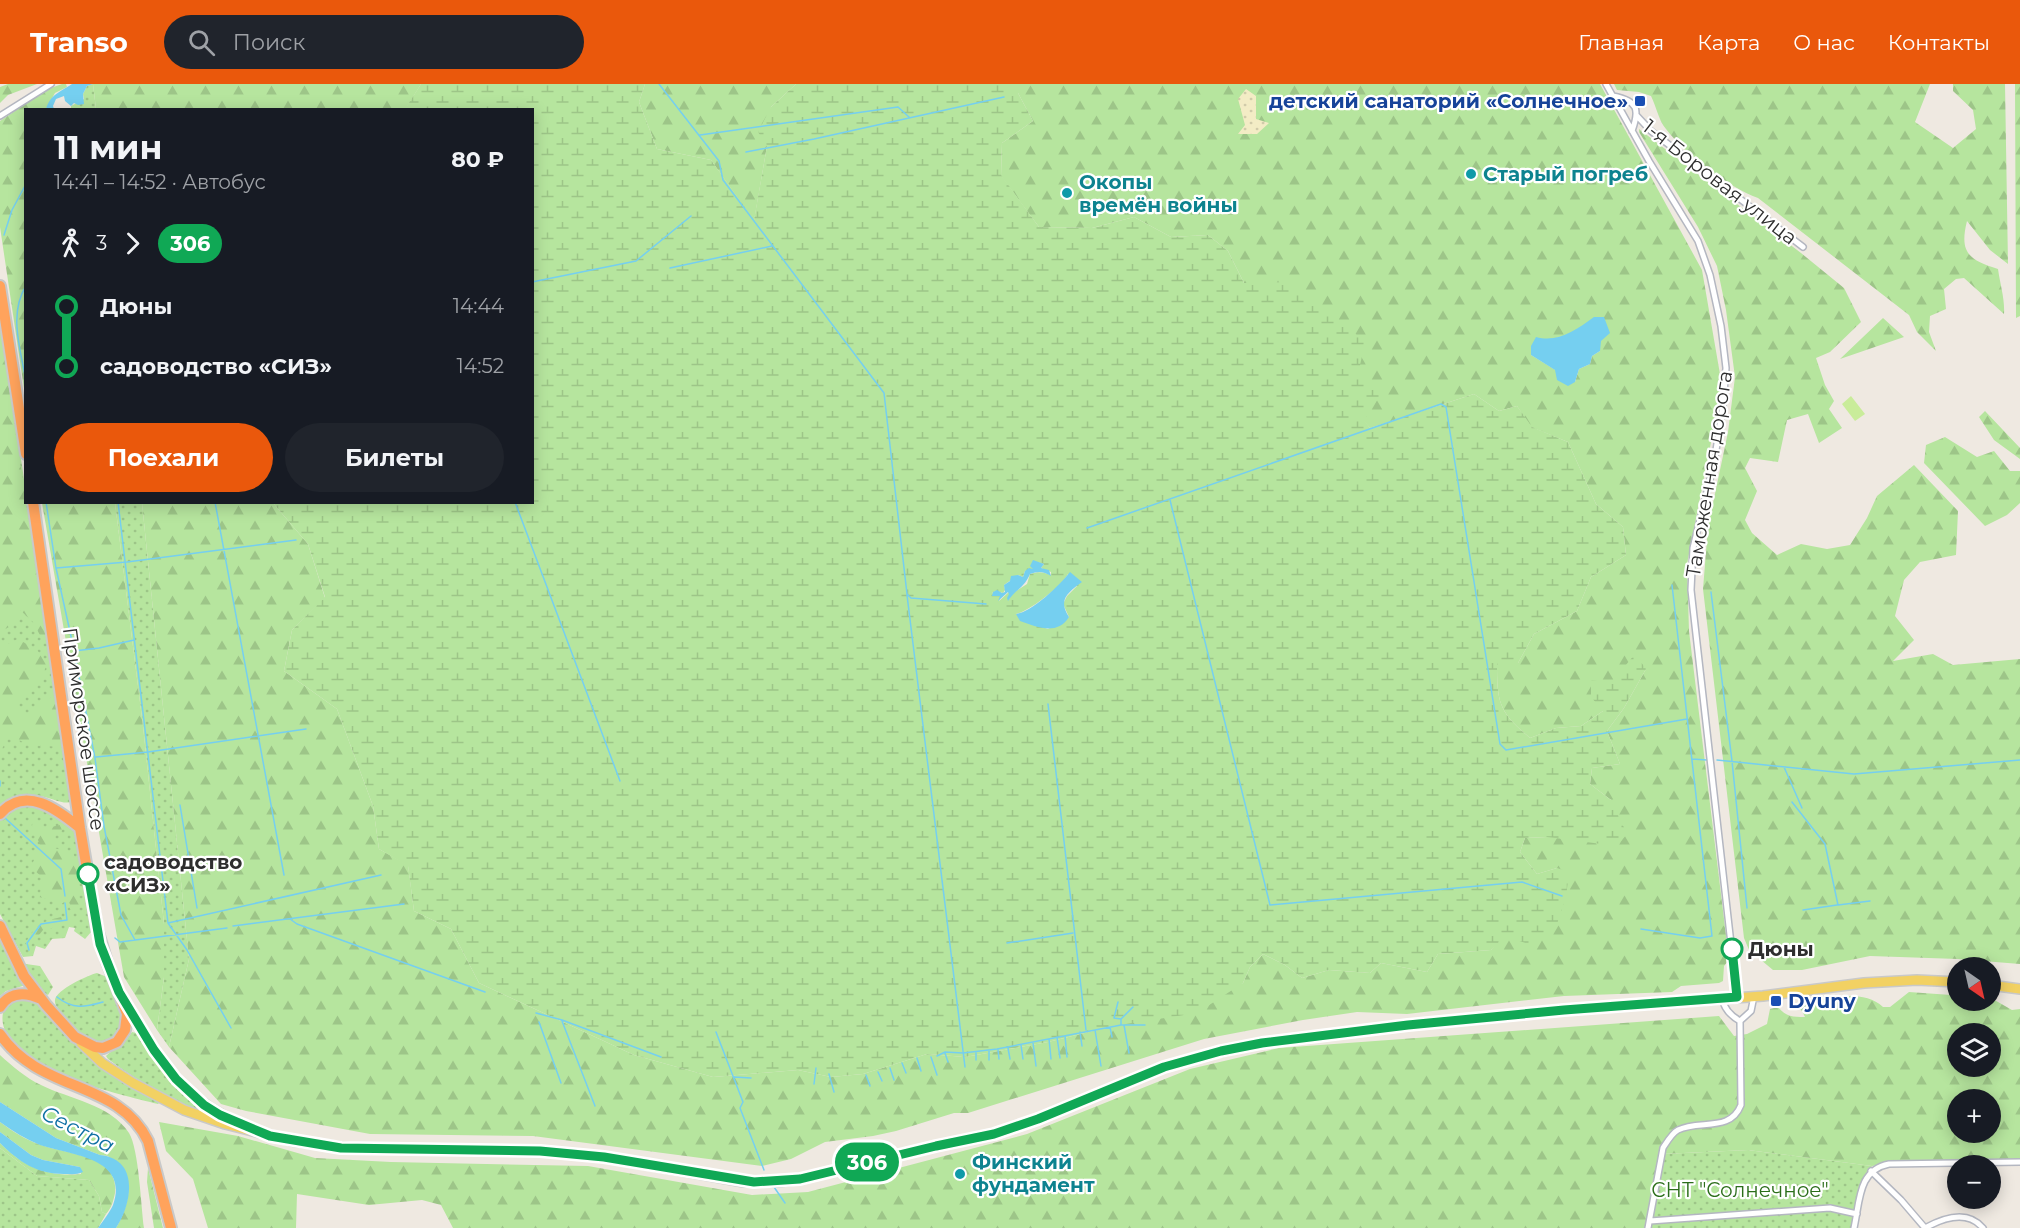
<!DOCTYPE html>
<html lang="ru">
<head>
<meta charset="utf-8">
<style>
	:root { --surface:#171b24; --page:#20242c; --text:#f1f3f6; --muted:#9ea1a6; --accent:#ea580c }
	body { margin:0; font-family:Montserrat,sans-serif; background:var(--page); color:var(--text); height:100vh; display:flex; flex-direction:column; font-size:22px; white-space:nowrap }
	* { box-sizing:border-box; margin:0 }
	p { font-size:20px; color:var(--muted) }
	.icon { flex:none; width:33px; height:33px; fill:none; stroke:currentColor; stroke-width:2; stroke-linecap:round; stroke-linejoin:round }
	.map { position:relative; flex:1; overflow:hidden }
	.side { position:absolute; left:24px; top:24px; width:510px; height:396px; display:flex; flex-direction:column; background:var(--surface); border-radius:0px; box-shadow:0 3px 15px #0003 }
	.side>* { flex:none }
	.badge { padding:0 12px; border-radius:20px; font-size:21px; line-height:39px }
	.needle { width:39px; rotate:146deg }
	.controls { position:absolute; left:1947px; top:873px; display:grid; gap:12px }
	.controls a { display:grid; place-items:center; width:54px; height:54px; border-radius:50%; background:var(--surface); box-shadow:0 3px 15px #0003; font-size:30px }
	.map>.badge { position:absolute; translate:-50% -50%; box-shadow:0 0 0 3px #fff }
	.legs { display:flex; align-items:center; gap:9px; height:66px; padding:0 30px; font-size:20px }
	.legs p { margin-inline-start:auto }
	.summary { display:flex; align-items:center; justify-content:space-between; height:102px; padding:0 30px }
	h1 { font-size:33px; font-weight:700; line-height:45px }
	.button { display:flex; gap:12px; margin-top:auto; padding:12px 30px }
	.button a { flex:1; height:69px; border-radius:36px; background:var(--accent); color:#fff; font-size:24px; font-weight:700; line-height:69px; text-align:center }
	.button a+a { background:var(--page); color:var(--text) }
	ul { padding:0 30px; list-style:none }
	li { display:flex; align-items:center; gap:21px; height:60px; font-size:22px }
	li i { display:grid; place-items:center; width:9px; height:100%; margin:0 8px; background:currentColor }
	li i::after { content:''; width:15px; height:15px; margin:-8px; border:4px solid; border-radius:50%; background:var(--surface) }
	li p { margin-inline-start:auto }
	li:first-child i { background:linear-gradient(#0000 50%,currentColor 0) }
	li:last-child i { background:linear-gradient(currentColor 50%,#0000 0) }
	header { display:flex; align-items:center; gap:36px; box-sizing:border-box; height:84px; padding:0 30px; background:var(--accent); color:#fff }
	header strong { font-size:28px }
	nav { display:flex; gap:33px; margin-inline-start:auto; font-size:21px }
	.search { width:420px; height:54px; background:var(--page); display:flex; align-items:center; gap:15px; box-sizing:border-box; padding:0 21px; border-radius:33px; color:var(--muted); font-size:22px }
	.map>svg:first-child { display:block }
</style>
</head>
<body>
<header>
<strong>Transo</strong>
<div class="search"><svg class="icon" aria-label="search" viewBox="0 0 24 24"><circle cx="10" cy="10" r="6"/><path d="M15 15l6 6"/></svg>Поиск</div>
<nav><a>Главная</a><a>Карта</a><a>О нас</a><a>Контакты</a></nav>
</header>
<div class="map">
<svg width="2020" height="1144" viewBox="0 0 2020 1144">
	<defs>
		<pattern id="green-dots" width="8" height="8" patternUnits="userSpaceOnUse" patternTransform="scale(1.5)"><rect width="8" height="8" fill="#b6e59e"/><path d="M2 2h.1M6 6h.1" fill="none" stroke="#9dc588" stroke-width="1.8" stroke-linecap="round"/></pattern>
		<pattern id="forest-firs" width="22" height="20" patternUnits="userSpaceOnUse" patternTransform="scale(1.5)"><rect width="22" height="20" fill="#b6e59e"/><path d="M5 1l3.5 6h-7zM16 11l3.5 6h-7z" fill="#9dc588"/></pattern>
		<pattern id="wetland-marsh" width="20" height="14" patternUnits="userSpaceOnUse" patternTransform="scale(1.5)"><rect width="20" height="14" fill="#b6e59e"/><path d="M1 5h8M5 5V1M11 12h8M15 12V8" fill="none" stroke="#9dc588"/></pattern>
		<pattern id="sand-dots" width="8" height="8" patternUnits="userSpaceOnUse" patternTransform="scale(1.5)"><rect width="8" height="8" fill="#f3ecc5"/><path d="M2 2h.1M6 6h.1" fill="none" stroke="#d1cbaa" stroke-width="1.8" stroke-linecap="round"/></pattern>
	</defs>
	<rect width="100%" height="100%" fill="#efe9e1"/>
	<path fill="url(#green-dots)" d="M93 0 96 25H71V22L84 15 83 10 87 2Z
		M0 233 25 402 26 418 28 419 72 713 71 718C62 720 57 716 48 714 30 708 13 711 0 725Z
		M115 419H142L189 875 169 963 157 946 164 893V840L143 642Z
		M31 720 77 741 92 847 85 855 74 847 75 844 69 843 65 854 52 855 45 865 36 862 33 872 23 873 0 830V737C9 726 17 722 31 720Z
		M0 854 26 901 6 907 0 912Z
		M26 880 40 882 53 903 48 911C38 907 31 892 25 883Z
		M97 889 107 893 123 927 124 941 114 955C89 964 79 949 64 932 61 927 54 922 55 916 56 906 88 891 97 889Z
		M14 915 32 916 38 920 89 972 116 994 159 1019 158 1020C114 1009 28 990 5 947 0 933 2 924 14 915Z
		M132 948 136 949C158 983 178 1006 211 1031 173 1018 140 999 108 975L106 972C115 963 123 962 132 948Z
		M0 1064 37 1092 89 1096 99 1112 102 1128 106 1130 98 1144H0Z
		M1748 1066 1872 1082 1865 1093 1854 1144H1648L1662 1070Z"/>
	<path fill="url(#forest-firs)" fill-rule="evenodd" d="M8 0H37L8 11 0 19V3Z
		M62 0H66L67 3 55 9 46 25 26 26 25 311 0 143V37L48 5Z
		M93 0H421L405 26 96 25Z
		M645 0H796L771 23 767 62 754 137 711 76 657 65 639 18Z
		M1018 0H1600L1702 186 1721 296 1719 318 1687 480 1689 547 1729 876 1724 882 1723 897 1719 899 1681 902 1672 908 1564 912 1407 930 1357 928 1303 936 1204 955 968 1029H954L896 1047 873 1052 825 1058 791 1075 762 1082 533 1052 370 1050 246 1027 221 1020 169 963 189 875 142 419H273L308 460 325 514 292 546 284 587 337 625 373 722 379 765 408 781 414 827 451 845 479 899 634 971 713 993 798 986 831 993 863 990 927 970 965 973 1048 958 1113 942 1243 899 1250 883 1263 870 1285 881 1302 894 1329 886 1370 889 1381 879 1427 888 1438 870 1491 866 1557 784 1537 790 1520 768 1525 754 1547 753 1611 716 1590 700 1592 684 1620 680 1607 647 1624 624 1646 585 1603 627 1581 642 1556 644 1530 654C1499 628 1497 619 1497 579H1518L1534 550 1577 527 1591 493 1626 471 1623 443 1596 420 1568 358 1531 343 1517 322 1499 327 1474 310 1370 344 1244 199 1228 167 1208 151 1171 153 1134 133 1092 144 1039 143 1001 92 1002 59 1033 37 1018 9ZM1581 243 1600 267 1592 272 1590 280 1579 285 1575 298 1531 271 1536 254C1552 258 1567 252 1581 243Z
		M1614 0H1930L1915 38 1953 64 1976 45 1973 26 1953 7V0H2005L2008 180 1990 166 1967 137C1959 169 1969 176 1998 185 2000 200 2005 215 2004 230L1964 194 1956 195 1944 205 1946 225 1930 232 1929 248 1936 267 1917 248 1909 231 1758 114C1728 103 1686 71 1666 45 1659 37 1656 22 1651 12L1639 8 1617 6Z
		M2015 0H2020V232L2016 234Z
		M1639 45 1801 169 1844 204 1861 238 1830 268 1816 274 1825 301 1834 317 1829 325 1842 344 1819 359 1808 330 1787 336 1778 378 1750 374 1745 384 1757 407 1745 436 1752 449 1777 471 1801 460 1827 465 1850 461 1867 434 1877 412 1914 381 1958 427 1956 471 1920 478 1904 496 1895 532 1914 556 1893 577 1933 570 1953 581 2020 575V880L1958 875 1870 872 1802 886H1773L1749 866 1744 854 1703 505 1708 443 1728 348 1735 293 1726 226 1717 182 1698 143 1639 48Z
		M1883 234 1904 253 1840 275Z
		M0 244 47 559 42 555 33 538 20 526 18 538 0 548Z
		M1985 327 2020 364V375L1994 356 1979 333Z
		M1945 353 1977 373 1994 367 2010 387H2020V419L2007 431 1985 442 1924 379 1926 361Z
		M42 419H115L143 642 164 840V893L157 946 124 893Z
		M18 555 37 566 47 579C41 601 29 606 15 623L22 631C34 628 43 618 54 611L62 663 29 661 9 651 0 669V558L8 560Z
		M33 735 40 738 42 745 60 741 62 746C54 751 52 755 54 764L73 769C78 779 80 794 76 803L81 820 76 827 70 825V820L67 816 60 821 51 816 39 813 44 795 33 785V778L41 763 32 742Z
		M61 833 73 834 74 839 43 846 31 861 25 860C36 841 40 838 61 833Z
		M1909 908 1951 911 1960 923 1967 926 1977 917 1990 916 1991 914 2012 926 2020 925V1078L1889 1080 1872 1082 1748 1066 1662 1070 1648 1144H453L441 1121 422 1116 369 1121 297 1110 296 1144H208L193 1095 166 1067 159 1038 238 1052 315 1074 391 1078 588 1082 752 1111 808 1108 1027 1050 1190 985 1279 964 1719 932 1734 952 1747 950 1767 940 1770 925 1778 923C1786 933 1793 933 1805 933L1802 927 1796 922 1802 917C1827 915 1863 904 1883 923H1890ZM1958 950H1990V982H1958ZM1958 1016H1990V1048H1958Z
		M0 971C12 982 26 994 41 1001 69 1015 110 1020 129 1049 139 1065 141 1123 144 1144H116C122 1135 132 1110 127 1099 124 1089 114 1080 108 1072L100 1071 56 1054 0 1018Z
		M0 1038C12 1047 26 1056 41 1061 66 1070 120 1071 115 1109 113 1118 112 1123 106 1130L102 1128 99 1112 89 1096 37 1092 0 1064V1059C24 1083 47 1093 81 1090L80 1083 43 1076 31 1071 0 1048Z
		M148 1084 163 1144H154L147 1098Z"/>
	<path fill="url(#wetland-marsh)" fill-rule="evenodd" d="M421 0H645L639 18 657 65 711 76 754 136 767 62 758 48 771 23 796 0H1018V9L1033 37 1002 59 1001 91 1039 143 1092 144 1134 133 1171 153 1208 151 1228 167 1244 199 1294 198 1365 258 1359 286 1382 308 1364 336 1370 344 1474 310 1499 327 1517 322 1532 343 1568 358 1596 420 1623 443 1626 471 1591 493 1577 527 1534 550 1518 579H1497C1497 619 1499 628 1530 654L1556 644 1581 642 1603 627 1591 613V596L1611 599 1635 570 1646 585 1624 624 1607 647 1620 680 1592 684 1590 700 1611 716 1627 750 1617 762 1547 753 1525 754 1520 768 1537 790 1557 784 1569 788 1566 813 1556 843 1531 861 1505 852 1491 866 1438 870 1427 888 1381 879 1370 889 1329 886 1302 894 1285 881 1263 870 1250 883 1243 899 1197 929 1113 942 1048 958 965 973 927 970 863 990 831 993 798 986 713 993 634 971 479 899 451 845 414 827 408 782 379 765 373 722 337 625 284 587 292 546 325 513 308 460 273 419 532 418V26L405 25ZM1033 477 1044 480 1041 484 1051 488V491C1043 488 1039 487 1030 490L1027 500 1013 509 1009 515V508L999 517 1001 512 992 509 996 507 1003 509 1005 506 1004 501 1018 491 1023 493 1025 487 1033 485ZM1068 490 1077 502 1067 512 1063 520 1069 533 1048 545 1027 538 1016 530C1028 528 1062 502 1068 490Z"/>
	<path fill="url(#sand-dots)" d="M1246 5 1256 12V35L1269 39 1257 50H1238L1245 41 1238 15Z"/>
	<path fill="#c9ec9a" d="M1851 312 1865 330 1855 337 1842 320Z"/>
	<path fill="#75cff0" d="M72 0H93L87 2 83 10 84 20 78 21 74 19 71 22 65 17 64 12 56 15 53 22 54 25H46C50 11 60 8 72 0Z
		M1594 233H1604L1610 249 1601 257 1600 267 1592 272 1590 280 1579 285 1575 298 1568 302 1557 296 1555 286 1531 271V262L1536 253C1558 259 1576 246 1594 233Z
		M1033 476 1044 480 1041 484 1049 486 1051 492C1043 487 1038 487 1030 490 1024 504 1016 505 1008 517L1007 514 1009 510 1008 508 998 517 1000 512H992L993 508 997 506 1002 509 1005 508 1004 501 1010 497 1011 492 1018 491 1023 493 1025 487 1029 484 1033 485 1030 482Z
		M1070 488 1082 498C1069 508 1057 515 1069 533 1057 552 1037 543 1020 537L1016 530C1032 528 1060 501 1070 488Z
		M0 1018 56 1054 100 1071C140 1075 132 1120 116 1144H98C103 1137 110 1128 113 1121 130 1073 69 1071 40 1061 26 1055 12 1047 0 1038Z
		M0 1048 31 1071 43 1076 80 1083 83 1088C77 1091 71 1090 64 1090 37 1090 19 1078 0 1059Z"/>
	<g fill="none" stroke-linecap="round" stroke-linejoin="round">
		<path stroke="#75cff0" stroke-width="1.5" d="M659 0 719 77 723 96 884 309 907 510 911 514 986 520
			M700 51 898 23 909 33
			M746 68 814 55 1004 13
			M4 151 12 126 26 100
			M670 184 772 162
			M532 198 636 177 691 132
			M26 202C8 230 21 267 26 297
			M1170 416 1270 821 1522 798 1562 812
			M46 418 56 484 74 566
			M118 418 168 839 187 866 231 944
			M215 418 284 791
			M515 418 620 697
			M1087 444 1441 320 1446 323 1500 660 1506 666 1687 635
			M56 484 127 478 296 456
			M1711 508 1732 677 1747 824
			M907 511 965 983
			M134 556 99 564 74 567 95 674 104 742 121 831 135 856
			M1048 620 1086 946
			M96 673 148 668 306 645
			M1692 675 1707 676
			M1717 676 1854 690 2020 676
			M1784 683 1802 724
			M0 697V702
			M1792 718 1825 760 1838 821 1870 817
			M180 721 197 824
			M5 734 61 785 65 812
			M1803 826 1837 821
			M290 835 297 840 485 908
			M168 839 381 791
			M233 842 404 820
			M1641 845 1700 854 1712 852 1672 501
			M115 854 120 858 227 844
			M1007 859 1073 849
			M29 866 27 859 41 840 67 836 65 819
			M57 913C73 926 85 923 103 918
			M1118 918 1114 934 1121 935
			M536 929 562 936 661 973
			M562 937 595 1022
			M539 938 561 999
			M1121 941V935L1133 923
			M1124 941 1129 969
			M1110 943 1112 953
			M1095 946 1101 982
			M716 948 743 1018 740 1024 764 1086
			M1080 948 1082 962
			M1065 952 1067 973
			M1057 953 1060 974
			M1049 955 1051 975
			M1033 959 1036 982
			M1021 961 1023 975
			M1008 964 1010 975
			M998 966 999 975
			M989 967V976
			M945 969 948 978
			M976 969V976
			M937 972 945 968 963 969 997 965 1121 941H1145
			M931 973 937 991
			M917 974 921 987
			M902 979 906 989
			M890 984 894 996
			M878 988 882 997
			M829 990 834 1008
			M866 991 870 1002
			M734 993 751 994
			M814 1000 816 984
			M774 1103 785 1119"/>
		<defs>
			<path id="street" d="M1606 0 1649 77 1698 157 1710 191 1721 242 1726 284 1723 321 1714 379 1693 464 1691 506 1737 913
				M1613 12C1638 17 1640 25 1632 47
				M0 32 51 0
				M1637 32 1651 47 1803 163
				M1722 914C1724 925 1731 932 1740 937
				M1740 937 1751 927 1754 912
				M1871 1087 1901 1116 1925 1144
				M1650 1137 1830 1124 1857 1130
				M1648 1144 1663 1064C1667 1058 1672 1049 1678 1046 1699 1035 1730 1049 1741 1021L1740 937
				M1854 1144C1860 1117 1858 1086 1889 1080L2020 1078
				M1925 1144C1943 1134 1967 1125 1983 1144"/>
			<path id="primary" d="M1990 901 2020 905
				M127 920C156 972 181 1015 238 1038
				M81 959 102 979 133 999 184 1026 225 1040 292 1057 349 1064 539 1067 604 1073 744 1098H777L800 1095 922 1065 994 1050 1038 1035 1164 983 1201 972 1262 959 1408 941 1564 926 1763 912 1864 899 1917 896 1958 898"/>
			<path id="highway" d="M0 202 26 370
				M0 730C25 701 57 725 80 744
				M0 842 24 892 46 921 75 953 95 963 103 964 117 958 125 946 127 930 107 878 97 845 80 744 33 418
				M0 923C10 907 26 908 41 915
				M0 950C40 1009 119 996 148 1057L171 1144"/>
		</defs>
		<use href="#street" stroke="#b4b7c1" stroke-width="8"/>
		<use href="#primary" stroke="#c9c9c9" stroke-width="12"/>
		<use href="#highway" stroke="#c9c9c9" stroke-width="14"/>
		<use href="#street" stroke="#fff" stroke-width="5"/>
		<use href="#primary" stroke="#f2d163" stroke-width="9"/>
		<use href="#highway" stroke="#ffa35c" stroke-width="10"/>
	</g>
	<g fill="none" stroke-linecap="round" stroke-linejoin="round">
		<defs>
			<path id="line-1" d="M88 790 100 860 119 908 154 966 176 995 204 1021 220 1031 270 1052 341 1064 540 1067 604 1073 754 1098 800 1095 936 1062 994 1050 1038 1035 1164 983 1221 967 1262 959 1408 941 1564 926 1737 913 1732 865"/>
		</defs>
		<use href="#line-1" stroke="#fff" stroke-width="14"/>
		<use href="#line-1" stroke="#10a855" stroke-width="9"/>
	</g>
	<g fill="#1a4fb4" stroke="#fff" stroke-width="2">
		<rect x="1634" y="11" width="12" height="12" rx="3"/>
		<rect x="1770" y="911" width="12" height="12" rx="3"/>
	</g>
	<g fill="#0f9aa8" stroke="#fff" stroke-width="2">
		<circle cx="1471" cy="90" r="6"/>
		<circle cx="1067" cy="109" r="6"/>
		<circle cx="960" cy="1090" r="6"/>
	</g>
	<g fill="#fff" stroke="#10a855" stroke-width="3">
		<circle cx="88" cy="790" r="10"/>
		<circle cx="1732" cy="865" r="10"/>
	</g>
	<g text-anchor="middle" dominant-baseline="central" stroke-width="4.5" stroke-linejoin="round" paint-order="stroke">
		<g font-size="20" font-weight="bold" fill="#164399" stroke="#fff" text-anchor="end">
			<text x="1628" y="17">детский санаторий «Солнечное»</text>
			<text x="1788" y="917" text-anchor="start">Dyuny</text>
		</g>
		<g font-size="20" font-weight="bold" fill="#0d838f" stroke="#fff" text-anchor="start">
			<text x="1483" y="90">Старый погреб</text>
			<text x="1079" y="98">Окопы<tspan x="1079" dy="23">времён войны</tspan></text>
			<text x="972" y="1078">Финский<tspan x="972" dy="23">фундамент</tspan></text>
		</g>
		<g font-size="20" fill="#2e2e2e" stroke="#fff">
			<text transform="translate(1720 98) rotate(38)">1-я Боровая улица</text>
			<text transform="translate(1709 390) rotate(-81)">Таможенная дорога</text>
			<text transform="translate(84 645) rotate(82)">Приморское шоссе</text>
		</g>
		<g font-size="20" font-weight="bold" fill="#2e2e2e" stroke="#fff" text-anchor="start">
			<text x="104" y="778">садоводство<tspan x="104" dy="23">«СИЗ»</tspan></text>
			<text x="1748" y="865">Дюны</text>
		</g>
		<g font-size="20" fill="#2c6e1b" stroke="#fff">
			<text x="1740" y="1106">СНТ "Солнечное"</text>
		</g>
		<g font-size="21" font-style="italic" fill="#0d6fa3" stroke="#fff">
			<text transform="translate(78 1045) rotate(27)">Сестра</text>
		</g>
	</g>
</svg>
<div class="controls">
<a><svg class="needle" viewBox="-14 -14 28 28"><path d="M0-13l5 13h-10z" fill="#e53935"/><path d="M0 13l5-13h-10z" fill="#9ea1a6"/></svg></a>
<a><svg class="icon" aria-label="layers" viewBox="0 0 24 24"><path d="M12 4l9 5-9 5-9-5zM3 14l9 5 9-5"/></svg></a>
<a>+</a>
<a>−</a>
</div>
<b class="badge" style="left:867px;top:1078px;background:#10a855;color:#fff">306</b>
<section class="side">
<div class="summary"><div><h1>11 мин</h1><p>14:41 – 14:52 · Автобус</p></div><b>80 ₽</b></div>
<div class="legs"><svg class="icon" aria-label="walk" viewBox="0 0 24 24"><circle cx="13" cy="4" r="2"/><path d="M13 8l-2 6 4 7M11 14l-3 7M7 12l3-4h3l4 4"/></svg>3<svg class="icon" aria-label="forward" viewBox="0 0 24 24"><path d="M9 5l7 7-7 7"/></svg><b class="badge" style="background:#10a855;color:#fff">306</b></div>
<ul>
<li><i style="color:#10a855"></i><b>Дюны</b><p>14:44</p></li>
<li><i style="color:#10a855"></i><b>садоводство «СИЗ»</b><p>14:52</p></li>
</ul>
<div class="button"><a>Поехали</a><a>Билеты</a></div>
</section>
</div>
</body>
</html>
